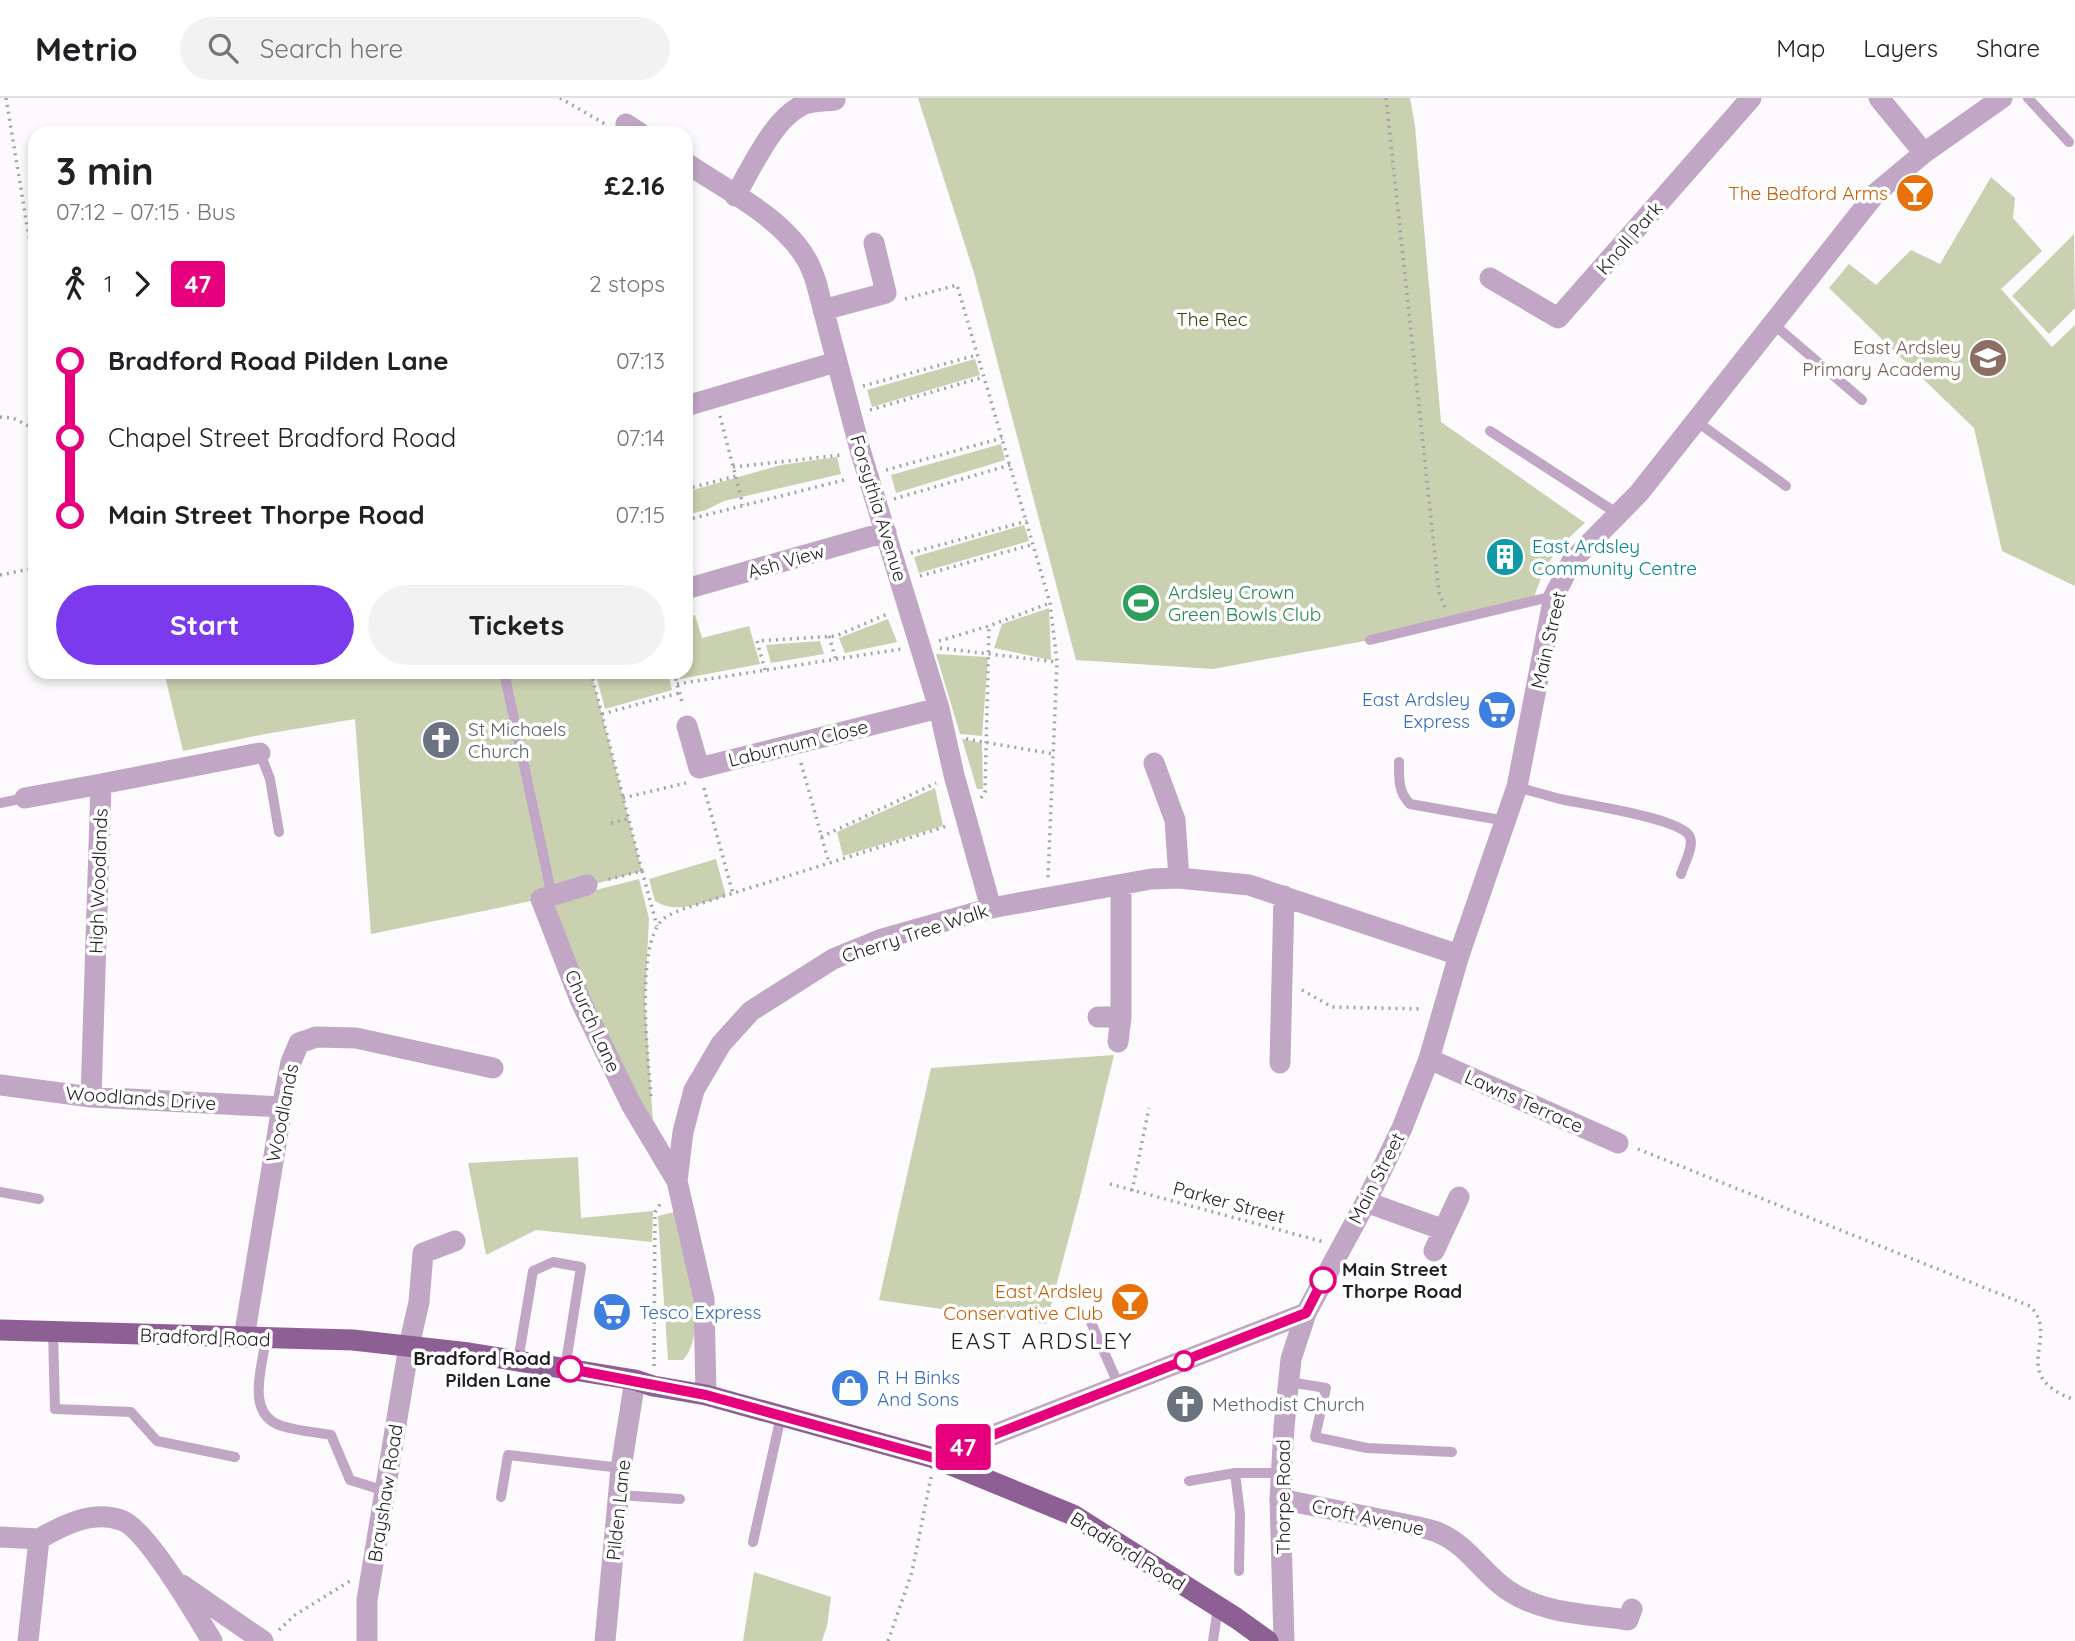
<!DOCTYPE html>
<html lang="en">
<head>
<meta charset="utf-8">
<style>
	:root { --surface:#fff; --page:#f2f2f2; --text:#202124; --muted:#757577; --line:#e0e0e0; --accent:#7c3aed }
	body { margin:0; font-family:Quicksand,sans-serif; background:var(--page); color:var(--text); height:100vh; display:flex; flex-direction:column; font-size:26px; white-space:nowrap }
	* { box-sizing:border-box; margin:0 }
	p { font-size:23px; color:var(--muted) }
	.icon { flex:none; width:38px; height:38px; fill:none; stroke:currentColor; stroke-width:2; stroke-linecap:round; stroke-linejoin:round }
	.map { position:relative; flex:1; overflow:hidden }
	.sheet { position:absolute; left:28px; top:28px; width:665px; height:553px; display:flex; flex-direction:column; background:var(--surface); border-radius:21px; box-shadow:0 4px 10px #0003 }
	.sheet>* { flex:none }
	.badge { padding:0 14px; border-radius:5px; font-size:24px; line-height:46px }
	.map>.badge { position:absolute; translate:-50% -50%; box-shadow:0 0 0 4px #fff }
	.legs { display:flex; align-items:center; gap:10px; height:77px; padding:0 28px; font-size:23px }
	.legs p { margin-inline-start:auto }
	.overview { display:flex; align-items:center; justify-content:space-between; height:119px; padding:0 28px }
	h1 { font-size:38px; font-weight:700; line-height:52px }
	.primary-button { display:flex; gap:14px; margin-top:auto; padding:14px 28px }
	.primary-button a { flex:1; height:80px; border-radius:42px; background:var(--accent); color:#fff; font-size:28px; font-weight:700; line-height:80px; text-align:center }
	.primary-button a+a { background:var(--page); color:var(--text) }
	ul { padding:0 28px; list-style:none }
	li { display:flex; align-items:center; gap:24px; height:77px; font-size:26px }
	li i { display:grid; place-items:center; width:10px; height:100%; margin:0 9px; background:currentColor }
	li i::after { content:''; width:18px; height:18px; margin:-9px; border:5px solid; border-radius:50%; background:var(--surface) }
	li p { margin-inline-start:auto }
	li:first-child i { background:linear-gradient(#0000 50%,currentColor 0) }
	li:last-child i { background:linear-gradient(currentColor 50%,#0000 0) }
	header { display:flex; align-items:center; gap:42px; box-sizing:border-box; height:98px; padding:0 35px; background:var(--surface); border-bottom:2px solid var(--line) }
	header strong { font-size:33px }
	nav { display:flex; gap:38px; margin-inline-start:auto; font-size:24px }
	.search { width:490px; height:63px; background:var(--page); display:flex; align-items:center; gap:18px; box-sizing:border-box; padding:0 24px; border-radius:38px; color:var(--muted); font-size:26px }
	.map>svg:first-child { display:block }
</style>
</head>
<body>
<header>
<strong>Metrio</strong>
<div class="search"><svg class="icon" aria-label="search" viewBox="0 0 24 24"><circle cx="10" cy="10" r="6"/><path d="M15 15l6 6"/></svg>Search here</div>
<nav><a>Map</a><a>Layers</a><a>Share</a></nav>
</header>
<div class="map">
<svg width="2075" height="1543" viewBox="0 0 2075 1543">
	<rect width="100%" height="100%" fill="#fcfafd"/>
	<path fill="#c9d1b0" d="M918 0H1410L1415 28 1441 324 1585 425C1554 453 1546 463 1533 503L1370 542 1213 571 1076 562 974 175Z
		M1991 79 2015 100 2013 120 2042 153 2001 191 2052 249 2075 227V488L2002 453 1974 330 1829 190 1849 166 1876 187 1911 152 1940 166Z
		M2074 136 2075 210 2049 236 2012 198Z
		M975 261 980 277 872 309 867 292Z
		M1001 346 1005 362 896 395 891 377Z
		M837 359 841 376 724 403 706 412 686 417V394L781 367Z
		M1024 427 1029 443 919 475 914 459Z
		M1049 510 1051 562 994 550 1002 526Z
		M695 517 702 540 749 528 760 566 680 581 678 574H686V520Z
		M888 521 897 544 845 555 839 540Z
		M820 543 824 556 771 565 766 547Z
		M936 556 988 559 982 638 960 636Z
		M164 574H591L642 773 541 801 371 836 355 621 265 636 183 653Z
		M595 574H668L672 592 605 611Z
		M962 641 982 645 983 691H977Z
		M935 690 943 728 843 758 837 734Z
		M716 761 726 798C703 804 677 817 655 803L649 781Z
		M639 781 649 820 645 903 653 1024 644 1020 591 909 553 803Z
		M1114 957 1080 1098 1046 1226 879 1202 931 970Z
		M578 1059 581 1120 653 1113 652 1144 536 1132 486 1157 468 1065Z
		M674 1114C683 1149 711 1233 683 1262H668L658 1118Z
		M754 1474 831 1499 827 1528 822 1543H743Z"/>
	<g fill="none" stroke-linecap="round" stroke-linejoin="round">
		<path stroke="#a6a3a7" stroke-width="3.5" stroke-dasharray="2 5" stroke-linecap="butt" d="M6 0 31 152 35 161
			M560 0 607 27
			M1386 0 1439 495 1445 509
			M905 201 957 187 1050 505 1057 564 1048 780
			M863 288 977 257
			M870 312 984 279
			M720 318 743 407
			M0 319 13 320 35 331
			M733 369 842 357
			M886 372 1002 340
			M686 391 736 378
			M894 401 1010 367
			M686 422 848 381
			M911 455 1027 423
			M0 477 35 470
			M920 478 1034 446
			M829 538 836 562
			M939 543 989 528 1050 505
			M940 550 1057 564
			M765 572 757 543 836 538 890 515
			M591 574 642 773 606 782
			M674 574 683 608
			M677 586 901 551
			M602 616 679 595
			M966 641 1054 656
			M801 665 829 765
			M704 690 733 796
			M623 700 686 685
			M981 700 985 694 989 528
			M611 725 628 721
			M821 739 936 685
			M642 773 657 828
			M1302 892 1332 909 1423 911
			M651 998C648 960 635 850 662 822 669 816 678 813 686 810L947 728
			M1638 1051 2030 1208C2062 1240 2005 1277 2075 1302
			M1110 1086 1324 1144
			M1132 1093 1149 1010
			M654 1268 655 1114 662 1103
			M279 1532 295 1517 350 1483
			M888 1543 912 1474 931 1379"/>
		<path stroke="#c1a6c5" stroke-width="10" d="M2028 0 2069 44
			M1772 225 1862 302
			M1696 323 1786 388
			M1490 333 1618 416
			M1370 542 1554 498
			M504 574 552 798
			M260 655 270 681 279 734
			M1399 664C1399 680 1398 694 1410 706L1506 723
			M1517 689C1531 693 1546 697 1560 701 1582 706 1682 720 1690 739 1694 749 1684 766 1681 776
			M0 705 25 700
			M0 1094 39 1101
			M1090 1222 1119 1288
			M53 1234 55 1311 131 1314 157 1343 235 1359
			M266 1241C262 1269 245 1317 282 1328 298 1333 315 1334 331 1337L350 1382 385 1393
			M518 1263 533 1173 553 1164 581 1169 565 1271
			M1289 1284 1326 1290 1315 1339 1367 1350 1452 1354
			M1235 1375 1240 1416 1239 1473
			M1189 1383 1235 1375H1282
			M618 1397 680 1401
			M501 1399 508 1357 621 1370
			M753 1444 781 1318
			M1213 1543 1218 1509"/>
		<path stroke="#c1a6c5" stroke-width="21" d="M626 26 640 35
			M686 65C725 91 781 119 805 159 810 166 813 175 816 184L861 355 939 610 954 677 991 810
			M735 98C752 70 775 15 808 5 816 3 826 3 835 2
			M1490 180 1558 220 1751 0
			M823 212 886 195 874 145
			M686 308 836 264
			M686 491 886 434
			M687 628 699 670 939 610
			M1154 665 1175 722 1179 780
			M25 700 101 686
			M587 787 541 801 581 904 631 1006 677 1083
			M1098 919H1121
			M1118 944 1121 919V787
			M1429 961 1618 1045
			M1280 965 1284 798
			M0 987 91 999 282 1009
			M91 999 101 686 260 655
			M1366 1104 1444 1132
			M1434 1153 1459 1099
			M244 1240 282 1009 291 964 299 945 316 939 356 940 493 970
			M706 1297 704 1201 677 1083 683 1034 694 992 721 946 751 913 833 861 882 841 991 810 1151 781 1179 780 1249 787 1459 857
			M1280 1401 1419 1429C1426 1431 1433 1432 1439 1435 1468 1447 1484 1477 1509 1493 1543 1516 1589 1516 1628 1522L1632 1511
			M0 1439 39 1441 28 1543
			M39 1441C63 1427 93 1412 121 1422 146 1430 197 1518 212 1543
			M182 1487 263 1543
			M367 1543V1502L409 1248 419 1204 423 1155 455 1143
			M605 1543 621 1370 635 1282"/>
		<path stroke="#c1a6c5" stroke-width="21" d="M1879 0 1924 55
			M934 1360 1306 1215
			M1284 1543 1280 1401 1284 1329 1291 1261 1306 1215 1366 1104 1402 1030 1429 961 1459 857 1517 689 1554 498 1572 463 1639 395 1876 95 1924 55 2002 0"/>
		<path stroke="#8e5f95" stroke-width="21" d="M0 1232 353 1242 469 1255 635 1282 653 1288 706 1297 934 1360 1073 1417 1236 1520 1268 1543"/>
	</g>
	<g fill="none" stroke-linecap="round" stroke-linejoin="round">
		<defs>
			<path id="line-1" d="M570 1271 706 1297 934 1360 1306 1215 1323 1182"/>
		</defs>
		<use href="#line-1" stroke="#fff" stroke-width="16"/>
		<use href="#line-1" stroke="#e6007e" stroke-width="10"/>
	</g>
	<defs>
		<symbol id="bar-disc" viewBox="-11 -11 22 22"><circle r="9.5" fill="#e8710a" stroke="#fff"/><path d="M-6-5H6L.8 .8V4.5H3.5V6h-7V4.5H-.8V.8Z" fill="#fff"/></symbol>
		<symbol id="school-disc" viewBox="-11 -11 22 22"><circle r="9.5" fill="#8d6e63" stroke="#fff"/><path d="M0-5L7-2L0 1L-7-2ZM-4 1L0 2.5L4 1V4Q0 6-4 4Z" fill="#fff"/></symbol>
		<symbol id="building-disc" viewBox="-11 -11 22 22"><circle r="9.5" fill="#0f9aa8" stroke="#fff"/><path d="M-4-6H4V6H1V3H-1V6H-4ZM-2.5-4.3h1.7v1.8h-1.7ZM.8-4.3h1.7v1.8H.8ZM-2.5-1h1.7V.8h-1.7ZM.8-1h1.7V.8H.8Z" fill="#fff"/></symbol>
		<symbol id="stadium-disc" viewBox="-11 -11 22 22"><circle r="9.5" fill="#2e9e5b" stroke="#fff"/><path d="M0-5a6.5 5 0 1 0 0 10a6.5 5 0 1 0 0-10ZM-3.5-1.8h7v3.6h-7Z" fill="#fff"/></symbol>
		<symbol id="supermarket-disc" viewBox="-11 -11 22 22"><circle r="9.5" fill="#3f7fe0" stroke="#fff"/><path d="M-6-5.5h2.5l.6 2H6L4.5 2H-2.5L-4.4-4H-6ZM-1.5 3.2a1.3 1.3 0 1 0 .1 0ZM3 3.2a1.3 1.3 0 1 0 .1 0Z" fill="#fff"/></symbol>
		<symbol id="church-disc" viewBox="-11 -11 22 22"><circle r="9.5" fill="#6b7280" stroke="#fff"/><path d="M-1.2-6h2.4v3.5h3.3v2.4h-3.3V6h-2.4V-.1h-3.3v-2.4h3.3Z" fill="#fff"/></symbol>
		<symbol id="shop-disc" viewBox="-11 -11 22 22"><circle r="9.5" fill="#3f7fe0" stroke="#fff"/><path d="M-5-2.5h2.3a2.7 3.5 0 0 1 5.4 0H5L5.5 6h-11ZM-1.5-2.5h3a1.5 2.3 0 0 0-3 0Z" fill="#fff"/></symbol>
	</defs>
	<g fill-rule="evenodd">
		<use href="#bar-disc" x="1893" y="73" width="44" height="44"/>
		<use href="#school-disc" x="1966" y="238" width="44" height="44"/>
		<use href="#building-disc" x="1483" y="437" width="44" height="44"/>
		<use href="#stadium-disc" x="1119" y="483" width="44" height="44"/>
		<use href="#supermarket-disc" x="1475" y="590" width="44" height="44"/>
		<use href="#church-disc" x="419" y="620" width="44" height="44"/>
		<use href="#bar-disc" x="1108" y="1182" width="44" height="44"/>
		<use href="#supermarket-disc" x="590" y="1192" width="44" height="44"/>
		<use href="#shop-disc" x="828" y="1268" width="44" height="44"/>
		<use href="#church-disc" x="1163" y="1284" width="44" height="44"/>
	</g>
	<g fill="#fff" stroke="#e6007e" stroke-width="3.5">
		<circle cx="1323" cy="1182" r="12"/>
		<circle cx="1184" cy="1263" r="9"/>
		<circle cx="570" cy="1271" r="12"/>
	</g>
	<g text-anchor="middle" dominant-baseline="central" stroke-width="7" stroke-linejoin="round" paint-order="stroke">
		<g font-size="19" fill="#c56008" stroke="#fff" text-anchor="end">
			<text x="1888" y="95">The Bedford Arms</text>
			<text x="1103" y="1193">East Ardsley<tspan x="1103" dy="22">Conservative Club</tspan></text>
		</g>
		<g font-size="19" fill="#231e25" stroke="#fff">
			<text transform="translate(1629 140) rotate(-49)">Knoll Park</text>
			<text transform="translate(879 410) rotate(73)">Forsythia Avenue</text>
			<text transform="translate(786 463) rotate(-16)">Ash View</text>
			<text transform="translate(1548 542) rotate(-77)">Main Street</text>
			<text transform="translate(798 645) rotate(-14)">Laburnum Close</text>
			<text transform="translate(98 783) rotate(-88)">High Woodlands</text>
			<text transform="translate(915 835) rotate(-18)">Cherry Tree Walk</text>
			<text transform="translate(593 923) rotate(66)">Church Lane</text>
			<text transform="translate(141 1000) rotate(4)">Woodlands Drive</text>
			<text transform="translate(1524 1003) rotate(24)">Lawns Terrace</text>
			<text transform="translate(282 1015) rotate(-79)">Woodlands</text>
			<text transform="translate(1376 1080) rotate(-63)">Main Street</text>
			<text transform="translate(1229 1104) rotate(15)">Parker Street</text>
			<text transform="translate(205 1239) rotate(2)">Bradford Road</text>
			<text transform="translate(385 1395) rotate(-81)">Brayshaw Road</text>
			<text transform="translate(1283 1399) rotate(-90)">Thorpe Road</text>
			<text transform="translate(618 1412) rotate(-84)">Pilden Lane</text>
			<text transform="translate(1368 1419) rotate(12)">Croft Avenue</text>
			<text transform="translate(1128 1453) rotate(32)">Bradford Road</text>
		</g>
		<g font-size="19" fill="#394012" stroke="#fff">
			<text x="1212" y="221">The Rec</text>
		</g>
		<g font-size="19" fill="#785e54" stroke="#fff" text-anchor="end">
			<text x="1961" y="249">East Ardsley<tspan x="1961" dy="22">Primary Academy</tspan></text>
		</g>
		<g font-size="19" fill="#0d838f" stroke="#fff" text-anchor="start">
			<text x="1532" y="448">East Ardsley<tspan x="1532" dy="22">Community Centre</tspan></text>
		</g>
		<g font-size="19" fill="#27864d" stroke="#fff" text-anchor="start">
			<text x="1168" y="494">Ardsley Crown<tspan x="1168" dy="22">Green Bowls Club</tspan></text>
		</g>
		<g font-size="19" fill="#366cbe" stroke="#fff" text-anchor="start">
			<text x="1470" y="601" text-anchor="end">East Ardsley<tspan x="1470" dy="22">Express</tspan></text>
			<text x="639" y="1214">Tesco Express</text>
			<text x="877" y="1279">R H Binks<tspan x="877" dy="22">And Sons</tspan></text>
		</g>
		<g font-size="19" fill="#5b616d" stroke="#fff" text-anchor="start">
			<text x="468" y="631">St Michaels<tspan x="468" dy="22">Church</tspan></text>
			<text x="1212" y="1306">Methodist Church</text>
		</g>
		<g font-size="19" font-weight="bold" fill="#231e25" stroke="#fff" text-anchor="start">
			<text x="1342" y="1171">Main Street<tspan x="1342" dy="22">Thorpe Road</tspan></text>
			<text x="551" y="1260" text-anchor="end">Bradford Road<tspan x="551" dy="22">Pilden Lane</tspan></text>
		</g>
		<g font-size="23" letter-spacing="2" fill="#231e25" stroke="#fff">
			<text x="1042" y="1242">EAST ARDSLEY</text>
		</g>
	</g>
</svg>
<b class="badge" style="left:963px;top:1349px;background:#e6007e;color:#fff">47</b>
<section class="sheet">
<div class="overview"><div><h1>3 min</h1><p>07:12 – 07:15 · Bus</p></div><b>£2.16</b></div>
<div class="legs"><svg class="icon" aria-label="walk" viewBox="0 0 24 24"><circle cx="13" cy="4" r="2"/><path d="M13 8l-2 6 4 7M11 14l-3 7M7 12l3-4h3l4 4"/></svg>1<svg class="icon" aria-label="forward" viewBox="0 0 24 24"><path d="M9 5l7 7-7 7"/></svg><b class="badge" style="background:#e6007e;color:#fff">47</b><p>2 stops</p></div>
<ul>
<li><i style="color:#e6007e"></i><b>Bradford Road Pilden Lane</b><p>07:13</p></li>
<li><i style="color:#e6007e"></i><span>Chapel Street Bradford Road</span><p>07:14</p></li>
<li><i style="color:#e6007e"></i><b>Main Street Thorpe Road</b><p>07:15</p></li>
</ul>
<div class="primary-button"><a>Start</a><a>Tickets</a></div>
</section>
</div>
</body>
</html>
